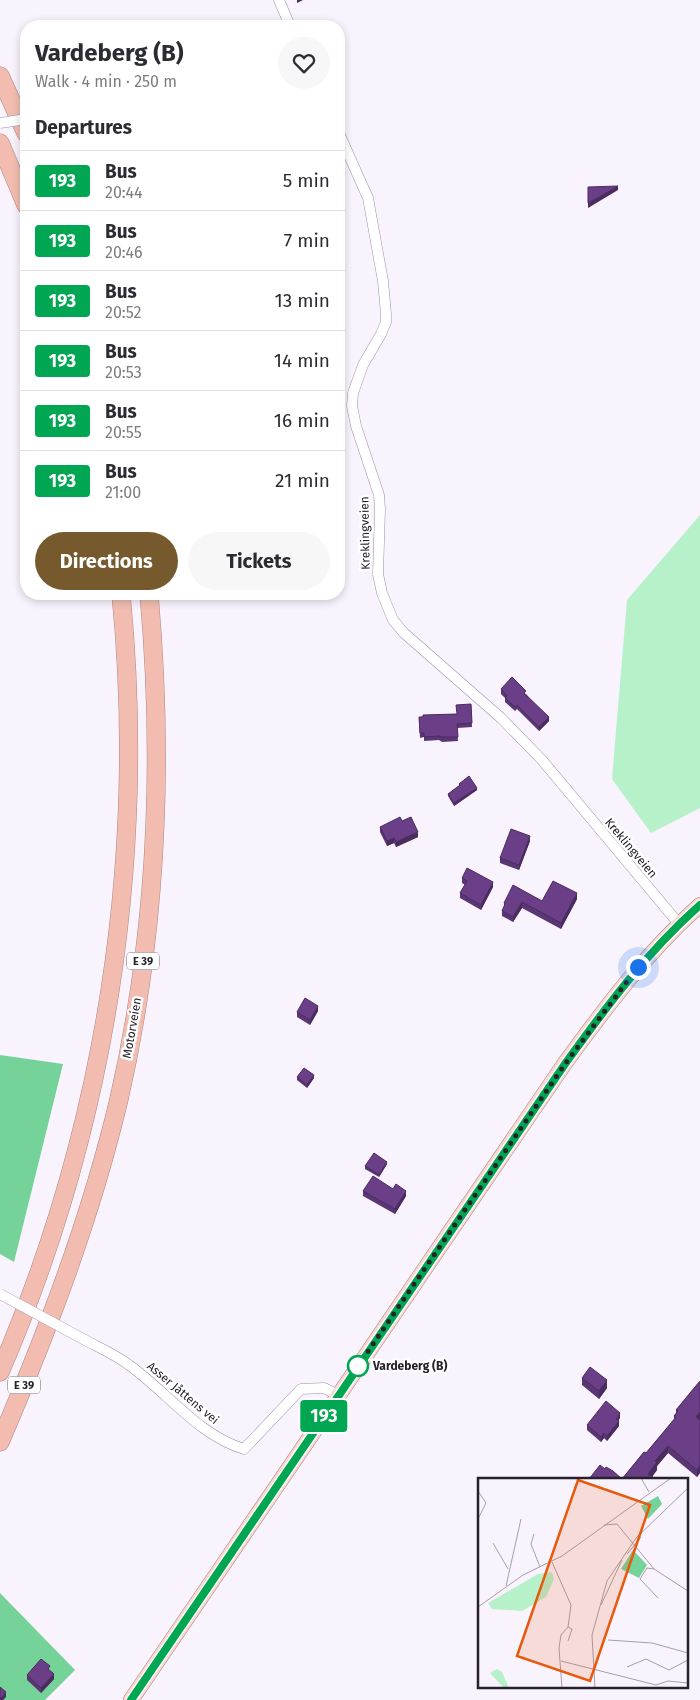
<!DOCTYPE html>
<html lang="en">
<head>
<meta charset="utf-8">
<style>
	:root { --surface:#fff; --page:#f7f7f7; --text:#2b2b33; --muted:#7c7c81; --line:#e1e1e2; --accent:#765a2d }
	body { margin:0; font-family:"Fira Sans",sans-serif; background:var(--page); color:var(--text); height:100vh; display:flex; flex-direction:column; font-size:19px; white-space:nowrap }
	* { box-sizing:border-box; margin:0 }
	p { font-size:16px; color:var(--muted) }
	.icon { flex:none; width:28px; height:28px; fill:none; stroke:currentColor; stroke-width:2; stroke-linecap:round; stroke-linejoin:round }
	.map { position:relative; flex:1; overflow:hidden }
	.details { position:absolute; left:20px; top:20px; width:325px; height:580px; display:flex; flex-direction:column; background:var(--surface); border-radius:20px; box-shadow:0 2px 8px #0003 }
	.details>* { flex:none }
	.badge { padding:0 10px; border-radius:4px; font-size:18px; line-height:32px }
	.you { position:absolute; width:25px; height:25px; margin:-12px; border:4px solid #fff; border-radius:50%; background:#1a73e8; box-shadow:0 0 0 8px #1a73e833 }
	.map>.badge { position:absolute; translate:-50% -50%; box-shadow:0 0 0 2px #fff }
	h2 { padding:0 15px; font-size:19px; line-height:45px }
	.round { display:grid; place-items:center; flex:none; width:52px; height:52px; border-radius:26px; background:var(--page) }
	.summary { display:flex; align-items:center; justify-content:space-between; height:85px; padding:0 15px }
	h1 { font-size:24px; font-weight:700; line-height:38px }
	.cta { display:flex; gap:10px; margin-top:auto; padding:10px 15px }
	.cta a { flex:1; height:58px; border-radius:30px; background:var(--accent); color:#fff; font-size:20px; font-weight:700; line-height:58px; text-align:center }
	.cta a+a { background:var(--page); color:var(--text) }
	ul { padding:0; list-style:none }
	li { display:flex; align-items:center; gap:15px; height:60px; padding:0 15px; border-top:1px solid var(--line) }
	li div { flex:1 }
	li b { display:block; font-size:19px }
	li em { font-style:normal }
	li .badge { min-width:55px; font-weight:700; text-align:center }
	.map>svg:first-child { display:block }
</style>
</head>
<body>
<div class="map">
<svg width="700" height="1700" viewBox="0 0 700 1700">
	<rect width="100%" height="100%" fill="#f9f3fd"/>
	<path fill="#b6f1ca" d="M700 515V808L651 833 612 779 627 600Z"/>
	<path fill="#75d39a" d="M0 1055 63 1064 14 1262 0 1254Z
		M0 1593 75 1670 45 1700H0Z"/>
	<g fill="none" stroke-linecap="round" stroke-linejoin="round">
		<defs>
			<path id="minor" d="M279 0 290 26
				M339 133 368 198 383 281 386 314V322L381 334 363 365 353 393 352 406 356 426 379 495 380 509 378 574 382 593 393 620 404 633 501 718 542 760 679 924
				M85 1340C100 1348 116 1355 129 1365 167 1392 198 1435 244 1449L301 1389 324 1388 338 1395"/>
			<path id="primary" d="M131 1700 565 1063C606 1007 647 952 700 905"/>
			<path id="motorway" d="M0 76 26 133
				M0 143 26 205
				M0 1372C106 1127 147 859 121 594
				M0 1442C48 1330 91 1217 119 1099 157 933 164 763 149 594"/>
		</defs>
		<use href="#minor" stroke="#9d90a8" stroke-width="11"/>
		<use href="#primary" stroke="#ab8681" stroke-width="16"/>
		<use href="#motorway" stroke="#ab8681" stroke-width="19"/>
		<use href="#minor" stroke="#fff" stroke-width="10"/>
		<use href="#primary" stroke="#f7d7d0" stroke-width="15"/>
		<use href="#motorway" stroke="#f2bdb0" stroke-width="18"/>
		<defs>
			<path id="minor-bridge" d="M0 123 26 119
				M0 1294 85 1340"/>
		</defs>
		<use href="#minor-bridge" stroke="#9d90a8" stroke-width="11" stroke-linecap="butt"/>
		<use href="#minor-bridge" stroke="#fff" stroke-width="10"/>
	</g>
	<path fill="#5b3675" d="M501 689 526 694 549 721 539 731 517 709 515 711 505 702V698L501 694Z
		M471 704 472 727 457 728 458 741 442 742 439 740 424 741V737L420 738 419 717 457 714Z
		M459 784 477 790 454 806 448 796V794L459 786Z
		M402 821 418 837 396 847 394 843 387 846 380 832V827Z
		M530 841 519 870 500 863V858Z
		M462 878 493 887 481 910 460 898V893L465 885 462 883Z
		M577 899 561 929 522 908 513 922 502 916V911L504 907V903Z
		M318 1011 310 1025 297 1017V1012Z
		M297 1077 314 1078 307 1088 297 1080Z
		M387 1164 379 1177 365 1169V1166Z
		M393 1189 406 1196 395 1214 363 1196V1191Z
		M582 1378 607 1388 599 1399 582 1385Z
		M700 1381V1473L697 1477 668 1453 657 1466V1470L652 1477 653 1479H622L644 1452 646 1453 674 1420V1416L676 1414V1410Z
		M620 1418 618 1420 619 1426 607 1441 604 1438 601 1442 587 1430V1425Z
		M50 1671 54 1679 41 1693 27 1680V1675Z"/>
	<path fill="#4a2c5f" d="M297 0H303L297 3Z
		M618 186V190L588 208V203Z
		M549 717V721L539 731V727Z
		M477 788V790L454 806V803Z
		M418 832V837L396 847V842Z
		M530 836V841L519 870V865Z
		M394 838V843L387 846V841Z
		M493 882V887L481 910V905Z
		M577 893V899L561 929V923Z
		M522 902V908L513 922V917Z
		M318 1006V1011L310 1025V1020Z
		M314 1075V1078L307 1088V1085Z
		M387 1162V1164L379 1177V1175Z
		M406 1191V1196L395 1214V1209Z
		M607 1380V1388L599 1399V1391Z
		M700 1412V1420L696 1417Z
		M620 1413V1418L616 1424V1419Z
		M619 1421V1426L607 1441V1436Z
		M604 1433V1438L601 1442V1437Z
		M668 1446V1453L657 1466V1470L650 1479 648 1474 655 1461Z
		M700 1466V1473L697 1477V1470Z
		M54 1674V1679L41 1693V1688Z
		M6 1692V1697L3 1700H0V1699Z"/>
	<path fill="#6a3f88" stroke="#4a2c5f" d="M618 186 588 203V187Z
		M512 677 526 691 524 693 549 717 539 727 517 705 515 707 505 698 507 696 501 689Z
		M471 704 472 723 457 724 458 737H442L439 736 424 737V733H420L419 717H423V715L457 714 456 705Z
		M469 776 477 788 454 803 448 794 460 785 459 784Z
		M400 817 402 821 411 817 418 832 396 842 394 838 387 841 380 827Z
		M511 829 530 836 519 865 500 858Z
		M467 868 493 882 481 905 460 893 467 881 462 878Z
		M553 881 577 893 561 923 522 902 513 917 502 911 505 904 504 903 513 885 542 901Z
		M305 998 318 1006 310 1020 297 1012Z
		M304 1068 314 1075 307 1085 297 1077Z
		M374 1153 387 1162 379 1175 365 1166Z
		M373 1176 393 1189 396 1184 406 1191 395 1209 363 1191Z
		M590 1367 607 1380 599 1391 582 1378Z
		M700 1381V1412L696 1417 700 1420V1466L697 1470 668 1446 655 1461 657 1462 648 1474 653 1477 652 1479H622L644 1452 646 1453 676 1417 674 1416 678 1411 676 1410Z
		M606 1401 620 1413 616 1419 619 1421 607 1436 604 1433 601 1437 587 1425Z
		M600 1465 605 1469 606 1467 613 1471 622 1479H589Z
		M41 1659 50 1666 48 1669 54 1674 41 1688 27 1675Z
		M0 1687 6 1692 0 1699Z"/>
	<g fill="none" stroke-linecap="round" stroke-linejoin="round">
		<defs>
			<path id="line" d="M131 1700 565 1064C606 1007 647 952 700 905"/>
		</defs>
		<use href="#line" stroke="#fff" stroke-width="11"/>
		<use href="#line" stroke="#00a651" stroke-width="8"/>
		<path stroke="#26212b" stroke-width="5" stroke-dasharray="0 9" d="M358 1366 565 1064 638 967"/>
	</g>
	<circle fill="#fff" stroke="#00a651" stroke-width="2.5" cx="358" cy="1366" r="10"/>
	<g text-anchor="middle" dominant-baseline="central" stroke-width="5" stroke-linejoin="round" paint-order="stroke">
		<g fill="#fff" stroke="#67646b" stroke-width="1">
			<rect x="127" y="952.5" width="32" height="17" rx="4"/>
			<rect x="8" y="1376.5" width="32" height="17" rx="4"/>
		</g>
		<g font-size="11" font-weight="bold" fill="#26212b">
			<text x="143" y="961">E 39</text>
			<text x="24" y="1385">E 39</text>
		</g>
		<g font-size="12" fill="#26212b" stroke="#fff">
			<text transform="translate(365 533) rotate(-91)">Kreklingveien</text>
			<text transform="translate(631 848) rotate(50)">Kreklingveien</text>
			<text transform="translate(132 1028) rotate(-80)">Motorveien</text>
			<text transform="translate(183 1393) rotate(40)">Asser Jåttens vei</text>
		</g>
		<g font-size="12" font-weight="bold" fill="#26212b" stroke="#fff" text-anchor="start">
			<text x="373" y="1366">Vardeberg (B)</text>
		</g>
	</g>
	<g transform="translate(478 1478)">
		<rect width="210" height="210" fill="#f9f3fd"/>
		<path d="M74 94 76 101 68 119 44 133 14 131 10 125 60 96ZM19 191 24 194 31 210H26L12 195Z" fill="#b6f1ca"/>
		<path d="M180 18 184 26 170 41 163 28ZM155 72 169 87 161 100 143 91Z" fill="#75d39a"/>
		<path fill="none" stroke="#a59fa9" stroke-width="1" d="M163 0 171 14M0 13 8 25 0 41M126 47 139 46 176 91 210 113M56 56 53 66 62 89M15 65 30 91M149 76 163 59M74 84 93 127 90 149 83 157 81 170 84 210M176 91 169 90 162 101 180 120M28 108 43 41M123 127 144 82M0 129 45 97 84 78 193 0M90 149 94 151 90 163M130 162 174 165 210 175M83 183 178 207 190 203 210 205M149 189 168 181 191 192 210 182M117 210 114 157 129 103 158 60 210 10"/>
		<path fill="#e8590c" fill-opacity="0.15" stroke="#e8590c" stroke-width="2.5" d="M100 2 172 27 112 203 39 178Z"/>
		<rect width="210" height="210" fill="none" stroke="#26212b" stroke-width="2.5"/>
	</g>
</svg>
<div class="you" style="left:638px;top:967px"></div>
<b class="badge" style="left:324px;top:1416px;background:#00a651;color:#fff">193</b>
<section class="details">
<div class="summary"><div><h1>Vardeberg (B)</h1><p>Walk · 4 min · 250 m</p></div><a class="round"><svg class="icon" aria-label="heart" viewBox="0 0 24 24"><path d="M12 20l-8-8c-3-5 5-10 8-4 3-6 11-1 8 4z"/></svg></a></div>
<h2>Departures</h2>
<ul>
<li><span class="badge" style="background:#00a651;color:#fff">193</span><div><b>Bus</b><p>20:44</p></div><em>5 min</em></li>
<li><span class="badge" style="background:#00a651;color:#fff">193</span><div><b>Bus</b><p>20:46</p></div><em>7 min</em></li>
<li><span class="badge" style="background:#00a651;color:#fff">193</span><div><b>Bus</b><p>20:52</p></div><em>13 min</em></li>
<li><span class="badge" style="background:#00a651;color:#fff">193</span><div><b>Bus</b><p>20:53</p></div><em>14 min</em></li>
<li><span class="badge" style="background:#00a651;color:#fff">193</span><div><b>Bus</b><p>20:55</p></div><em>16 min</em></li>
<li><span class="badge" style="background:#00a651;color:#fff">193</span><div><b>Bus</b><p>21:00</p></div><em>21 min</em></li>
</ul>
<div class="cta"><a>Directions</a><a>Tickets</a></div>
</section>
</div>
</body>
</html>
